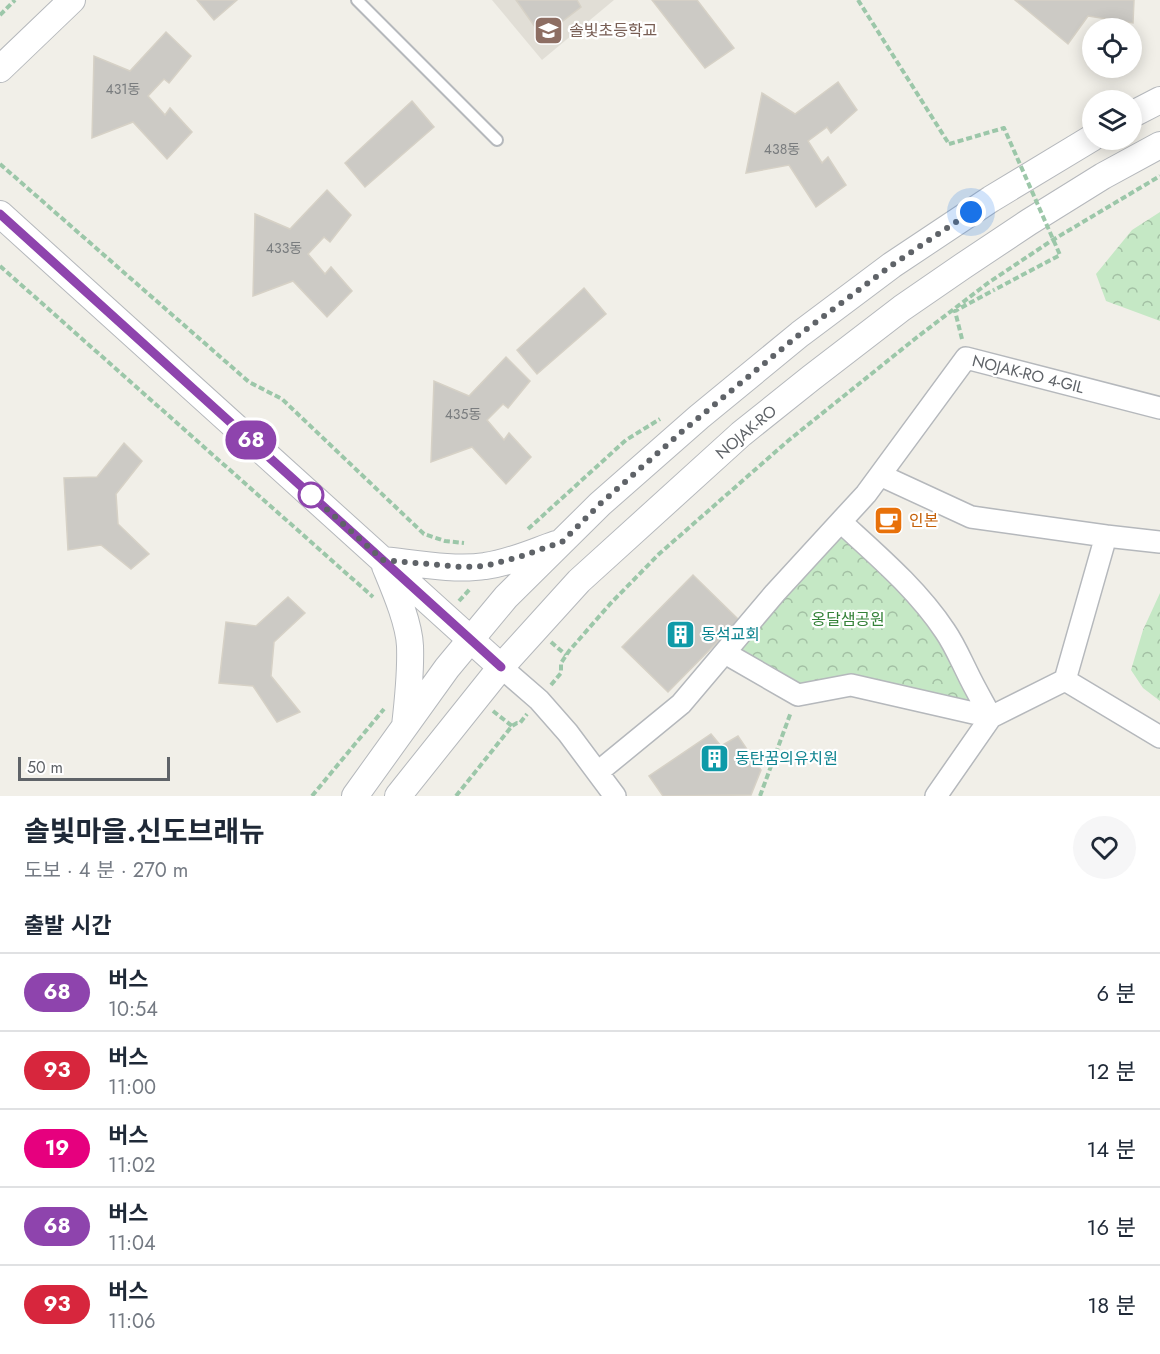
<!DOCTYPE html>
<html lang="ko">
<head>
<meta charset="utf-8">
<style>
	:root { --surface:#fff; --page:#f6f6f7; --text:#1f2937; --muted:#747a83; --line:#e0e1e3 }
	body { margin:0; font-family:Jost,"Noto Sans KR",sans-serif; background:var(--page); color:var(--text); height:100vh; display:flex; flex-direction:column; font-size:22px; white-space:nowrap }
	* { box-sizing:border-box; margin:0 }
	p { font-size:20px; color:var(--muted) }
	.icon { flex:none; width:33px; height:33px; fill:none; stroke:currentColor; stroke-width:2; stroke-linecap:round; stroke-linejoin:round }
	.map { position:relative; height:796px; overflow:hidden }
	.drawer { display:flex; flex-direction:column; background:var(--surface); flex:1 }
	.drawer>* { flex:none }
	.badge { padding:0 12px; border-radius:20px; font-size:21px; line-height:39px }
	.fabs { position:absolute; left:1082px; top:18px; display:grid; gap:12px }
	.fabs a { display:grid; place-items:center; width:60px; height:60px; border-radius:50%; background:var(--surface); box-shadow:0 3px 15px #0003; font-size:30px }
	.scale { position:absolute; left:18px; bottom:15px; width:152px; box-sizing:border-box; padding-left:6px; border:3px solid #5f6368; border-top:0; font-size:16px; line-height:21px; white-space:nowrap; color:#5f6368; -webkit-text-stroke:4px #fff; paint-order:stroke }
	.you { position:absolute; width:30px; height:30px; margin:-15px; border:4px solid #fff; border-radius:50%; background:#1a73e8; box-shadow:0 0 0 9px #1a73e833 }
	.map>.badge { position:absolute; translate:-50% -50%; box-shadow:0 0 0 3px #fff }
	h2 { padding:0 24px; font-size:22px; line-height:54px }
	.round { display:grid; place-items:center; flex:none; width:63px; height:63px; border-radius:32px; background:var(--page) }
	.overview { display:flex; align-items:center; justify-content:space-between; height:102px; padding:0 24px }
	h1 { font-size:28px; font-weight:700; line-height:45px }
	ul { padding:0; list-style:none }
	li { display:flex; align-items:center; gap:18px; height:78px; padding:0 24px; border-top:2px solid var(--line) }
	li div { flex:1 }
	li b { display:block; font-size:22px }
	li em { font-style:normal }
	li .badge { min-width:66px; font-weight:700; text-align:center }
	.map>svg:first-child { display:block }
</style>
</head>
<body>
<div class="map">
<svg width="1160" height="796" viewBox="0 0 1160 796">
	<defs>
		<pattern id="park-crowns" width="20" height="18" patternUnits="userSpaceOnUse" patternTransform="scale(1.5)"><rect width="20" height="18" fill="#c5e8c5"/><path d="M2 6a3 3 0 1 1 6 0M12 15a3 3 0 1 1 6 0" fill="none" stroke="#a3c0a4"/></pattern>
	</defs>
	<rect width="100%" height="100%" fill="#f1efe8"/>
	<path fill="#e1ded6" d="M492 0H614L542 60Z"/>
	<path fill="url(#park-crowns)" d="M1160 212V321L1106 301 1096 274 1132 230Z
		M843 528 920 603 985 712 852 683 802 692 733 652Z
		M1160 593V701L1143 688 1131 670 1143 630Z"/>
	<path fill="#cccac5" stroke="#d6d1c6" stroke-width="1.5" d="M197 0H237L214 20Z
		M516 0H577L581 7 542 37Z
		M652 0H697L734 48 705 68Z
		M1015 0H1134L1133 23 1088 16 1068 44Z
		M166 32 191 56 169 83 164 79 148 96 165 115 170 108 192 132 167 159 133 122 92 138 94 56 130 71Z
		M838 82 857 110 831 133 827 127 808 141 822 163 828 157 846 185 816 207 789 165 746 173 762 93 795 114Z
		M412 101 434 127 365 187 345 163Z
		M327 190 351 215 330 242 324 237 308 254 325 274 331 267 352 291 327 317 293 281 253 296 255 214 290 229Z
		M584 288 606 314 537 374 517 350Z
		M506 357 530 381 508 408 503 404 487 420 504 440 509 433 531 457 506 484 472 447 431 462 434 381 469 396Z
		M124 443 142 461 116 494 118 524 149 554 131 569 101 545 68 550 64 478 97 477Z
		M693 575 739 620 668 692 622 647Z
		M288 597 305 613 274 642 271 676 300 712 277 722 253 686 219 683 226 622 256 626Z
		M711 734 721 746 738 736 761 770 751 795 663 796 649 776Z"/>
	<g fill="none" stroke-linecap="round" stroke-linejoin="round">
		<defs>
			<path id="service" d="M357 0 497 140"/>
			<path id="minor" d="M880 475 971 517 1106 536
				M841 522C878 556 917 589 945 631 954 644 960 658 967 672 974 687 983 702 991 717L1065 680
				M1160 542 1106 536 1065 680 1160 737
				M725 653 798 695 851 685 991 717 936 796
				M501 667 539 700 568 733 615 796
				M598 772 681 704 775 593 866 494 966 358 1160 408"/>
			<path id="tertiary" d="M0 69 72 0
				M1131 115 1160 100
				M0 214 501 667
				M383 560C413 563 455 571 485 566 509 563 533 552 556 544
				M385 566C394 588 409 622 410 646 411 673 408 700 405 726
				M355 796 447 668 506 597 600 504 699 417 800 334 892 265 991 199 1092 138
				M398 796 501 667 579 581 741 434 811 378 902 308 963 266 1029 222 1103 176 1160 145"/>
		</defs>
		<use href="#service" stroke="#b5b8bc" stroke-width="14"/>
		<use href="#minor" stroke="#b5b8bc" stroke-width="24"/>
		<use href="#tertiary" stroke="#b5b8bc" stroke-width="28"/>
		<path stroke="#9cc7a9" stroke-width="4" stroke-dasharray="6 3" stroke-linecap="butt" d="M858 0 949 144
			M0 15 15 0
			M0 164 249 382 282 399 424 534 445 541 464 543
			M0 266 373 597
			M962 339 955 311 994 290
			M528 529 626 440 660 419
			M459 601 470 589
			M551 642 566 655
			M551 685 561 673V663L569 651 610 604 659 554 789 440 916 338 988 283 1051 241 1160 176
			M493 711 512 726
			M312 796 384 709
			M456 796 512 726 517 723H520L527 714
			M760 796 791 712"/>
		<use href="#service" stroke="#fff" stroke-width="10"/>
		<use href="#minor" stroke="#fff" stroke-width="21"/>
		<use href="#tertiary" stroke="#fff" stroke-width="26"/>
		<path stroke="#9cc7a9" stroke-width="4" stroke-dasharray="6 3" stroke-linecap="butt" d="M949 144 1004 128 1060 255 994 290"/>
	</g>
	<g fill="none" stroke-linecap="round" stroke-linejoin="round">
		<defs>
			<path id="line" d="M0 214 501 667"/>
		</defs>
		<use href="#line" stroke="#fff" stroke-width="14"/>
		<use href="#line" stroke="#8e44ad" stroke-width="9"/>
		<path stroke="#5f6368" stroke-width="6" stroke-dasharray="0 10.8" d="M311 495 383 560 462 567 485 566 519 557 562 542 600 504 685 429 800 334 892 265 971 212"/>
	</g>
	<defs>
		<symbol id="school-square" viewBox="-11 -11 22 22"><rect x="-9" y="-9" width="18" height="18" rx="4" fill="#8d6e63" stroke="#fff"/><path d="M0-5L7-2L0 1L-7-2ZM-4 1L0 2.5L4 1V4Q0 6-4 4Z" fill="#fff"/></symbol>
		<symbol id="cafe-square" viewBox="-11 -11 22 22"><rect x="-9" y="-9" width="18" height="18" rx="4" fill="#e8710a" stroke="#fff"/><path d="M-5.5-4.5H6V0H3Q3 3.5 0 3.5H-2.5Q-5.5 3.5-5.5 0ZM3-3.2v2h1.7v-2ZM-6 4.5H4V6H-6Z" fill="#fff"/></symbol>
		<symbol id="building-square" viewBox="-11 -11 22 22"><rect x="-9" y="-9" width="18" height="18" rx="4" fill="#0f9aa8" stroke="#fff"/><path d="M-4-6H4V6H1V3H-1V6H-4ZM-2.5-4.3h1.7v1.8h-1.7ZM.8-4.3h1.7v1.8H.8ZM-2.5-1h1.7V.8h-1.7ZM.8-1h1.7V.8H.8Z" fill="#fff"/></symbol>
	</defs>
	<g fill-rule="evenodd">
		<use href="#school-square" x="532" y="14" width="33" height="33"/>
		<use href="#cafe-square" x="872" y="504" width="33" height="33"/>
		<use href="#building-square" x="664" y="618" width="33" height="33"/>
		<use href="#building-square" x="698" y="742" width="33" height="33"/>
	</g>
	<circle fill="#fff" stroke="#8e44ad" stroke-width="3" cx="311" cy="495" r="12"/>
	<g text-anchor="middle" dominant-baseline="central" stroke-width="4.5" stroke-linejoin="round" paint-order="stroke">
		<g font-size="14" fill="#7a7d7f">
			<text x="123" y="89">431동</text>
			<text x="782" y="149">438동</text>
			<text x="284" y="248">433동</text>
			<text x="463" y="414">435동</text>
		</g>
		<g font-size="16" fill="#785e54" stroke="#fff" text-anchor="start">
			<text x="569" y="30">솔빛초등학교</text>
		</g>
		<g font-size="16" fill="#5f6368" stroke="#fff">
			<text transform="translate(1028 374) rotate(14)">NOJAK-RO 4-GIL</text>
			<text transform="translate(746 432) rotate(-40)">NOJAK-RO</text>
		</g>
		<g font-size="16" fill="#c56008" stroke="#fff" text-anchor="start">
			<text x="909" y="520">인본</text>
		</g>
		<g font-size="16" fill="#348238" stroke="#fff">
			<text x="848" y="619">옹달샘공원</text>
		</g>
		<g font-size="16" fill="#0d838f" stroke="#fff" text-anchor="start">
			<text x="701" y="634">동석교회</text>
			<text x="735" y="758">동탄꿈의유치원</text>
		</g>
	</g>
</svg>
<div class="fabs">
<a><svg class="icon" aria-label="locate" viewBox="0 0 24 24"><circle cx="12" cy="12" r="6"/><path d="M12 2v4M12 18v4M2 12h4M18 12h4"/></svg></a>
<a><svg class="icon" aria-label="layers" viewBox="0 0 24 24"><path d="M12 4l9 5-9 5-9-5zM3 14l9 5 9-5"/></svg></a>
</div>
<div class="scale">50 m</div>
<div class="you" style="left:971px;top:212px"></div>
<b class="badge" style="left:251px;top:440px;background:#8e44ad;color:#fff">68</b>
</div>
<section class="drawer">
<div class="overview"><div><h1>솔빛마을.신도브래뉴</h1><p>도보 · 4 분 · 270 m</p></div><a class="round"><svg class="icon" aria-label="heart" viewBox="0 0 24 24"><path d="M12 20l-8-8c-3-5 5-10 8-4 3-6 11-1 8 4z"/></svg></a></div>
<h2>출발 시간</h2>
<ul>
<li><span class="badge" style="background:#8e44ad;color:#fff">68</span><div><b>버스</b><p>10:54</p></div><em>6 분</em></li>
<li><span class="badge" style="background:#d7263d;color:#fff">93</span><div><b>버스</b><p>11:00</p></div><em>12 분</em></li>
<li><span class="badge" style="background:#e6007e;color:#fff">19</span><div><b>버스</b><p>11:02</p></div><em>14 분</em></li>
<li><span class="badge" style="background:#8e44ad;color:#fff">68</span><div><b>버스</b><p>11:04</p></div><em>16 분</em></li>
<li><span class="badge" style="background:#d7263d;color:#fff">93</span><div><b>버스</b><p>11:06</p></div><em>18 분</em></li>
</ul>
</section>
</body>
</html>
